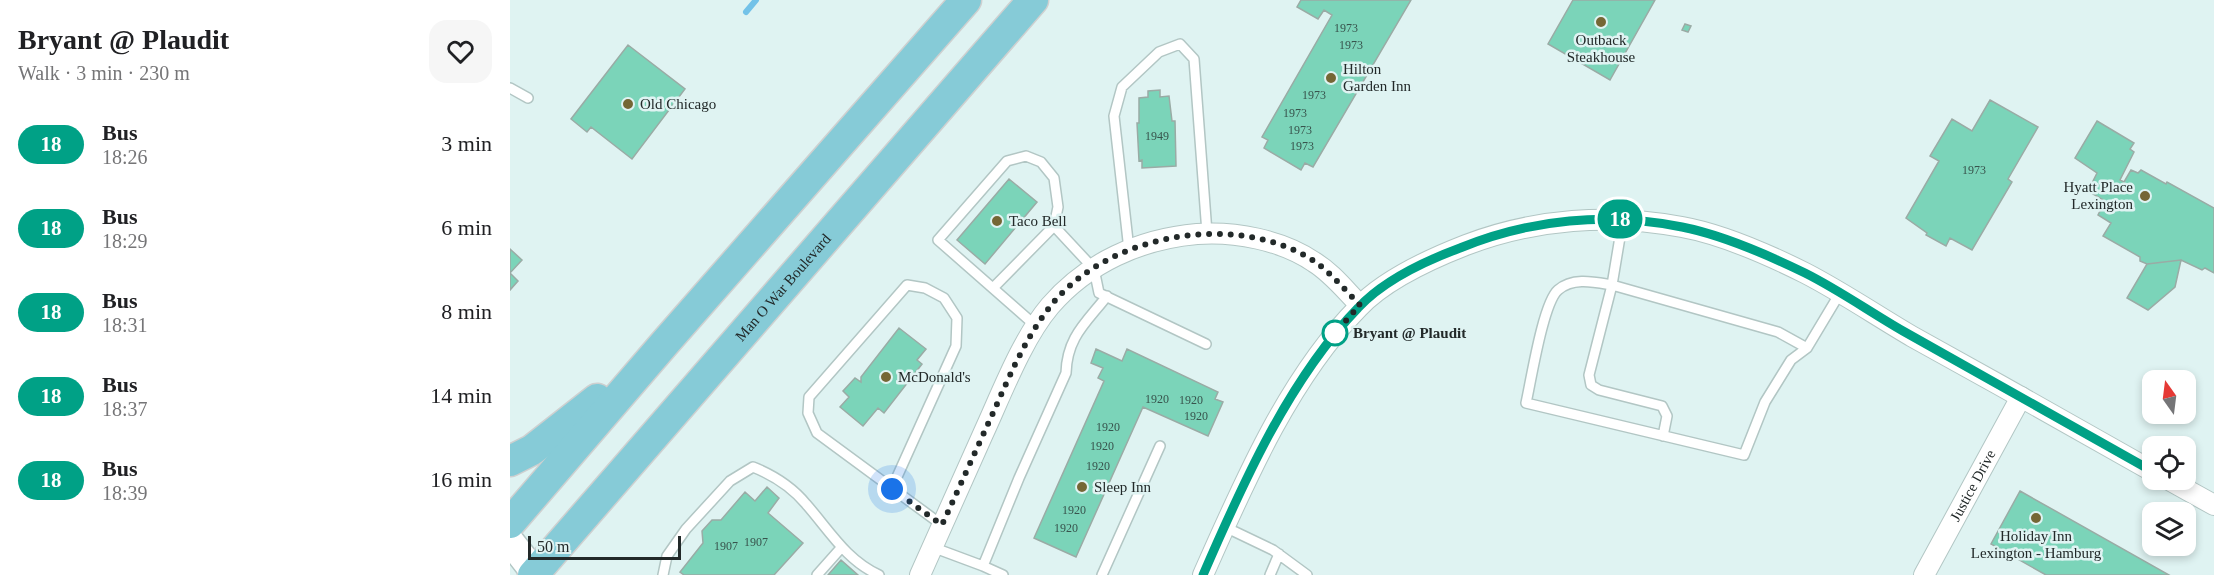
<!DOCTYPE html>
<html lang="en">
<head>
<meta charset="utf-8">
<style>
	:root { --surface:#fff; --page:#f6f6f6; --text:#202124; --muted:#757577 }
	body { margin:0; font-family:Georgia,serif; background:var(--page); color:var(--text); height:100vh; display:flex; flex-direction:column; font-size:22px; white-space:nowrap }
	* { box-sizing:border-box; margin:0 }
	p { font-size:20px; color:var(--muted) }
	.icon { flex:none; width:33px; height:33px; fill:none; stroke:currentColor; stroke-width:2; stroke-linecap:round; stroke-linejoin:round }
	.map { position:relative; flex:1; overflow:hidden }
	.panel { display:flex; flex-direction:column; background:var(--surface); width:510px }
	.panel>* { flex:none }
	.badge { padding:0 12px; border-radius:20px; font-size:21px; line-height:39px }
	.needle { width:39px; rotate:346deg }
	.tools { position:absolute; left:1632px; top:370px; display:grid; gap:12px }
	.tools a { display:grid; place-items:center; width:54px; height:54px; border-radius:12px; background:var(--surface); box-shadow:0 3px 9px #0003; font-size:30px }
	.scale { position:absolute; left:18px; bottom:15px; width:153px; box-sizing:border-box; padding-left:6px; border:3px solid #222929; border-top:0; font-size:16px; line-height:21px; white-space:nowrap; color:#222929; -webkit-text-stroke:4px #dff3f2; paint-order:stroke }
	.you { position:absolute; width:30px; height:30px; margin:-15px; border:4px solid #fff; border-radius:50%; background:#1a73e8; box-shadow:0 0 0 9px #1a73e833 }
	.map>.badge { position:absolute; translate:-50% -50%; box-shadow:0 0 0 3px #fff }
	.round { display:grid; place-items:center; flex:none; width:63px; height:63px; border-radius:18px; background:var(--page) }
	.summary { display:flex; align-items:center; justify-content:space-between; height:102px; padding:0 18px }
	h1 { font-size:28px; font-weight:700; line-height:45px }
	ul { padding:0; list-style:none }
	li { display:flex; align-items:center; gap:18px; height:84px; padding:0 18px }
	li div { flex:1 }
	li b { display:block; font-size:22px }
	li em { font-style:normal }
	li .badge { min-width:66px; font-weight:700; text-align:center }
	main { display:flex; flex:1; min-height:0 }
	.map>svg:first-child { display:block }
</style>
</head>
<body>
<main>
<section class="panel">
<div class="summary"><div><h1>Bryant @ Plaudit</h1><p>Walk · 3 min · 230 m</p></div><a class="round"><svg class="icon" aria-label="heart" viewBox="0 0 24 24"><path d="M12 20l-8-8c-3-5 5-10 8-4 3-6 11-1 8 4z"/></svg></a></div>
<ul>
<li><span class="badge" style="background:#00a186;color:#fff">18</span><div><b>Bus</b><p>18:26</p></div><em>3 min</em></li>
<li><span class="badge" style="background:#00a186;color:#fff">18</span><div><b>Bus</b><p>18:29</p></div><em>6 min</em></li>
<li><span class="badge" style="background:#00a186;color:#fff">18</span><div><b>Bus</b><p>18:31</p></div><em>8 min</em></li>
<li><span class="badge" style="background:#00a186;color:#fff">18</span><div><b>Bus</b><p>18:37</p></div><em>14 min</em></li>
<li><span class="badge" style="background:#00a186;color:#fff">18</span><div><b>Bus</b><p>18:39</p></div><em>16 min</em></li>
</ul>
</section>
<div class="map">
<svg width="1704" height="575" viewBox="0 0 1704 575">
	<rect width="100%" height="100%" fill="#dff3f2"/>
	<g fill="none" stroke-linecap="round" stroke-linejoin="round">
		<path stroke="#73c2e8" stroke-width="6" d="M236 12 246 0"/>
	</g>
	<path fill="#7bd4b9" stroke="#9aaba5" stroke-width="1.5" d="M791 0H901L803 167 795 163 791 170 754 148 758 140 752 137 822 15 814 10 808 19 787 7Z
		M1063 0H1145L1100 80 1038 44Z
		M1175 24 1181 26 1178 32 1172 30Z
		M118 45 175 89 122 159 81 127 77 132 61 119Z
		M650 90V97L659 96 662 121H665L666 166 632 168V160L629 161 627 123H629V98L638 97V91Z
		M1480 100 1528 127 1498 179 1502 182 1462 250 1440 238 1436 246 1416 235 1417 233 1396 218 1429 161 1420 156 1442 119 1462 131Z
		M1587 121 1624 143 1620 149 1624 152 1610 180 1614 182 1621 170 1628 173 1631 170 1656 184 1657 182 1704 208V273L1695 268 1692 270 1671 260 1637 264 1630 261V257L1593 236 1601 223 1588 215 1595 201 1578 191 1587 173 1565 158Z
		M499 179 527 202 475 264 447 240Z
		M0 249 12 260 0 273Z
		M1671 260 1665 287 1638 310 1617 298 1637 264Z
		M0 273 8 281 0 290Z
		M389 328 416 349 407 360 412 364 374 413 368 408 353 426 330 407 339 397 333 391 345 378 351 382V377Z
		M586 349 612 361 617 349 708 392 705 399 713 402 698 436 633 407 566 557 524 538 594 381 588 378 593 368 581 363Z
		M257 487 269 498 258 513 293 543 264 575H174L170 572 193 543 192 531 202 520H211L235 492 245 501Z
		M1510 491 1659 575H1536L1481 544Z
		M331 560 348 575H318Z"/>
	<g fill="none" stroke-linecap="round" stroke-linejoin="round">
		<defs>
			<path id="service" d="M0 88 18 98
				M1113 219 1102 285C1084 282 1063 277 1048 290 1033 303 1021 381 1016 403L1234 455 1255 402 1281 360 1297 348 1330 293
				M544 226 584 269 589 293 696 344
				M619 250 604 116 612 87 649 52 670 44 684 59 697 233
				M483 288 544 226 548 207 544 178 531 162 516 156 497 161 428 240 527 327
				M1153 436 1157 416 1152 406 1089 390 1081 385 1079 375 1102 285 1268 332 1297 348
				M382 488 446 346 447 318 434 298 415 288 397 285 299 397 298 413 307 433 432 525
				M715 527 763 550 797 575
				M422 547 473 566 509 478 556 373C557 337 576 323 597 296
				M473 566 493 575
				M153 575 157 556 176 529 220 481 243 467C263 475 282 487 296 504 319 530 336 560 369 575
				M307 575 331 548
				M592 575 650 446
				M760 575 769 554"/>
			<g id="minor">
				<path d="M1659 480 1704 505"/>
				<path d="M410 575C431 528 452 481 473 434 491 395 512 339 540 306 577 263 630 239 687 234 724 231 772 240 804 262 822 273 835 290 850 305"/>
				<path d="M693 575C733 485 778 379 848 308 874 280 920 259 956 245 1024 219 1100 213 1172 227 1211 234 1259 255 1295 273 1332 292 1367 316 1403 337 1483 381 1563 426 1642 471"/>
				<path id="s1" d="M1414 575 1511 397"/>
			</g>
			<path id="secondary" d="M0 541 25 573"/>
			<g id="primary">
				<path d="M0 461 22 450 87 399"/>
				<path d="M0 523 154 344 456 0"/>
				<path id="s2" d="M23 575 523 0"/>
			</g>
		</defs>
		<use href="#service" stroke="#b2c6c4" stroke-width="12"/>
		<use href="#minor" stroke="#b2c6c4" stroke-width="22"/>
		<use href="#secondary" stroke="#b2c6c4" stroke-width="30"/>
		<use href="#primary" stroke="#ced0d0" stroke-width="33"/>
		<use href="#service" stroke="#fff" stroke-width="9"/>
		<use href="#minor" stroke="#fff" stroke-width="20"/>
		<use href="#secondary" stroke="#fff" stroke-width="27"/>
		<use href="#primary" stroke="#86cbd7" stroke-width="30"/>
	</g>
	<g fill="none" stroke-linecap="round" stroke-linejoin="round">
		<defs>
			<path id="line" d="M693 575C732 485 779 379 848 308 874 280 915 261 950 248 1020 219 1098 212 1172 227 1213 235 1258 255 1295 273 1329 290 1360 312 1393 331 1476 377 1559 424 1642 471"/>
		</defs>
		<use href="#line" stroke="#fff" stroke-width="14"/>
		<use href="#line" stroke="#00a186" stroke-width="9"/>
		<path stroke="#222929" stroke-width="6" stroke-dasharray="0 10.8" d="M382 489 432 525C449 488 466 450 483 413 499 377 515 339 539 308 595 234 726 210 804 261 821 273 835 290 850 305L822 336 825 333"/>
	</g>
	<g fill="#756735" stroke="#dff3f2" stroke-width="2">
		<circle cx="1091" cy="22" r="6"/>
		<circle cx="821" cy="78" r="6"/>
		<circle cx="118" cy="104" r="6"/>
		<circle cx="1635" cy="196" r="6"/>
		<circle cx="487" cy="221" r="6"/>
		<circle cx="376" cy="377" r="6"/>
		<circle cx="572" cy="487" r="6"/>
		<circle cx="1526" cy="518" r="6"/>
	</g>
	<circle fill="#fff" stroke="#00a186" stroke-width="3" cx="825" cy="333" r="12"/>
	<g text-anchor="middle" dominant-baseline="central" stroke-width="5" stroke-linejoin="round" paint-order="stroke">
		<g font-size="12" fill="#38544d">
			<text x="836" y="28">1973</text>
			<text x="841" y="45">1973</text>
			<text x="804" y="95">1973</text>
			<text x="785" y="113">1973</text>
			<text x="790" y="130">1973</text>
			<text x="647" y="136">1949</text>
			<text x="792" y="146">1973</text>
			<text x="1464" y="170">1973</text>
			<text x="647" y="399">1920</text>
			<text x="681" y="400">1920</text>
			<text x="686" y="416">1920</text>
			<text x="598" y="427">1920</text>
			<text x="592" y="446">1920</text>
			<text x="588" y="466">1920</text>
			<text x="564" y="510">1920</text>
			<text x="556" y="528">1920</text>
			<text x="246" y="542">1907</text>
			<text x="216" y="546">1907</text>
		</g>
		<g font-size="15" fill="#222929" stroke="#dff3f2" text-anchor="start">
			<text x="1091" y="40" text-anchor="middle">Outback<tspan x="1091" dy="17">Steakhouse</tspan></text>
			<text x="833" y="69">Hilton<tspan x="833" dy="17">Garden Inn</tspan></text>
			<text x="130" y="104">Old Chicago</text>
			<text x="1623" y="187" text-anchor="end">Hyatt Place<tspan x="1623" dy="17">Lexington</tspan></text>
			<text x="499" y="221">Taco Bell</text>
			<text x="388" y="377">McDonald's</text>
			<text x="584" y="487">Sleep Inn</text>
			<text x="1526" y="536" text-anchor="middle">Holiday Inn<tspan x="1526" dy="17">Lexington - Hamburg</tspan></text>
		</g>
		<g font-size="15" fill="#222929" stroke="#dff3f2">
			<text stroke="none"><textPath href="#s2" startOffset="381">Man O War Boulevard</textPath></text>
			<text stroke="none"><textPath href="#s1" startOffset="102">Justice Drive</textPath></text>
		</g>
		<g font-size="15" font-weight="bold" fill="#222929" stroke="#dff3f2" text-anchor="start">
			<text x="843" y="333">Bryant @ Plaudit</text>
		</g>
	</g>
</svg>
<div class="tools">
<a><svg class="needle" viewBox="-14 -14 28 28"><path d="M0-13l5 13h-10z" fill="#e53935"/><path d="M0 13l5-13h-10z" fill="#757577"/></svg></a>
<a><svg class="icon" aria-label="locate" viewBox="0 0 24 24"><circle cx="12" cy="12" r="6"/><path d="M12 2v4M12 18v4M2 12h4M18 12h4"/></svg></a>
<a><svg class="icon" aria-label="layers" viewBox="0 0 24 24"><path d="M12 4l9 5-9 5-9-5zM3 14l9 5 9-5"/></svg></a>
</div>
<div class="scale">50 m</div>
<div class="you" style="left:382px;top:489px"></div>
<b class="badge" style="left:1110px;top:219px;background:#00a186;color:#fff">18</b>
</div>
</main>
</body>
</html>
